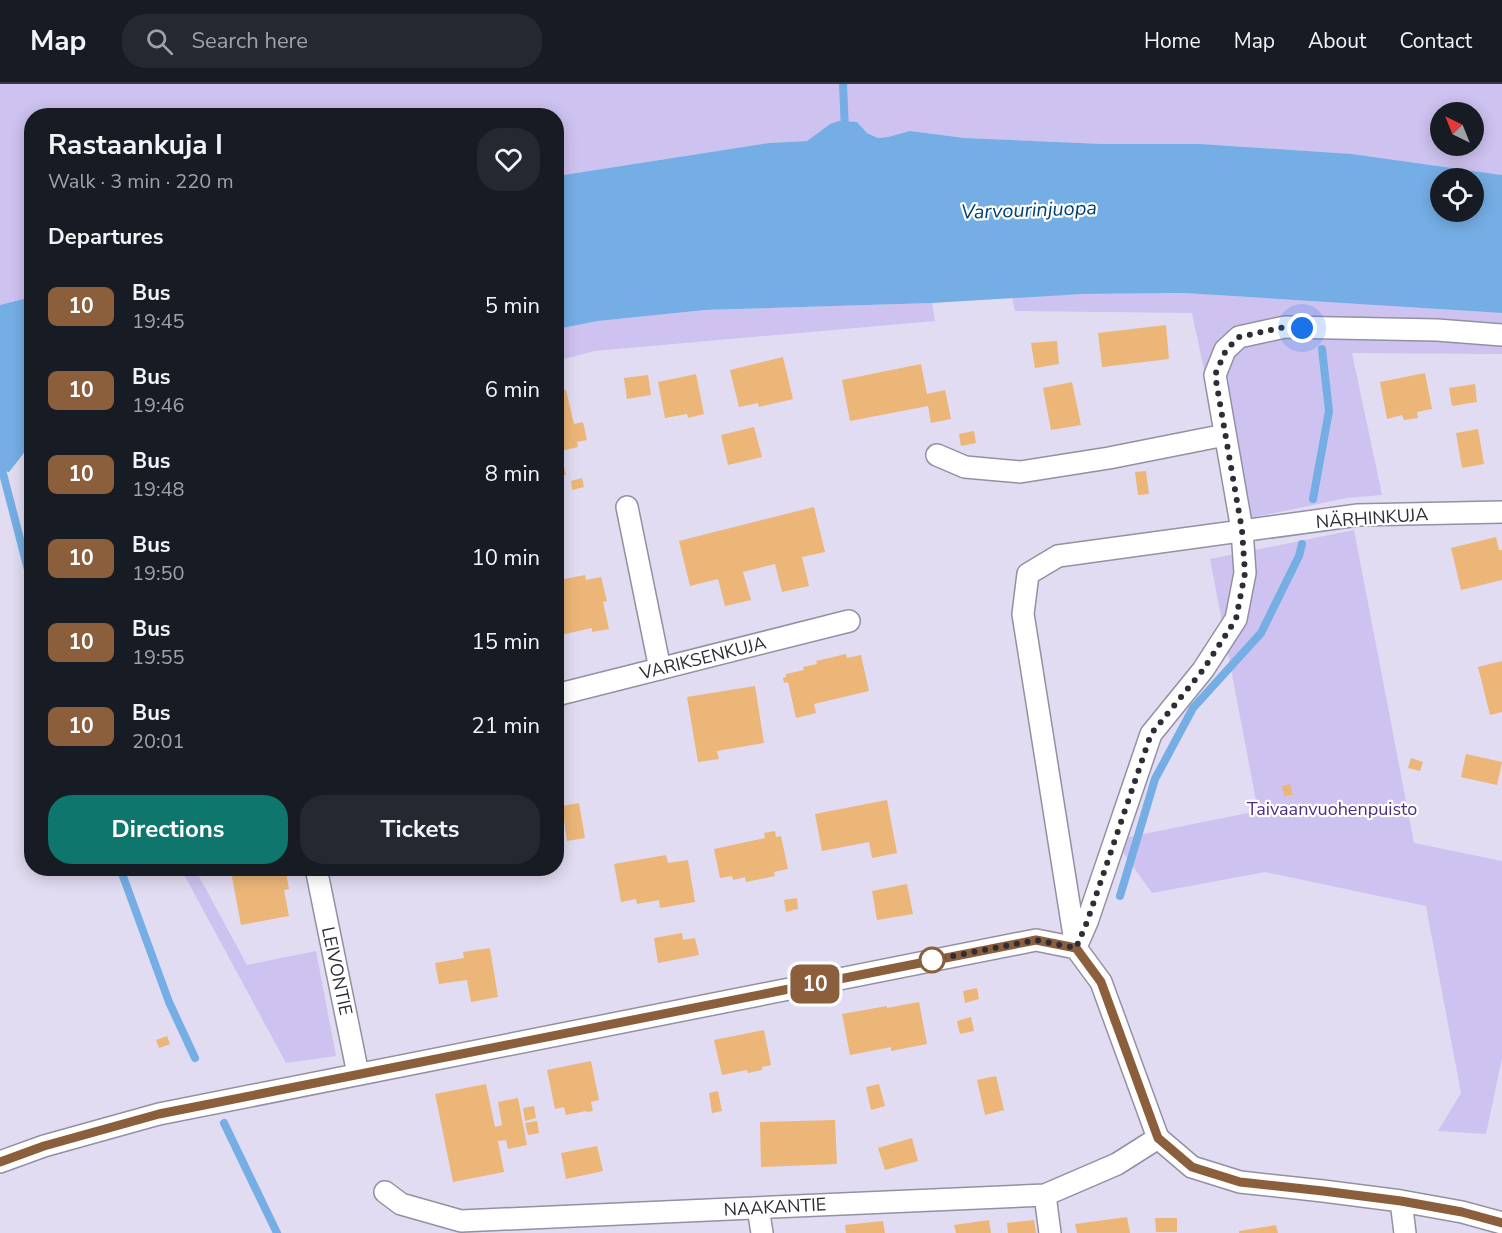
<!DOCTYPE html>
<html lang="en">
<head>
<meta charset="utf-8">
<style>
	:root { --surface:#171b24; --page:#242831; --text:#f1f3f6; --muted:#9ea1a6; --line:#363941; --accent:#0f766e }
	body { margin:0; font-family:"Nunito Sans",sans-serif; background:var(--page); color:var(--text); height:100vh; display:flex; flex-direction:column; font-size:22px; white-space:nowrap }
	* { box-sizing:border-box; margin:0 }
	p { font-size:20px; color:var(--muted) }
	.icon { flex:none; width:33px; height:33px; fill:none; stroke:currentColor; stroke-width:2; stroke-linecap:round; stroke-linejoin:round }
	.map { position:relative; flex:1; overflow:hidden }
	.drawer { position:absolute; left:24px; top:24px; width:540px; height:768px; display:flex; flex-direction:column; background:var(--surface); border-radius:24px; box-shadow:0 3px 15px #0003 }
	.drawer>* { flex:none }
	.badge { padding:0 12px; border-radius:9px; font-size:21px; line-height:39px }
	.needle { width:39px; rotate:317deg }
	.buttons { position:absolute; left:1430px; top:18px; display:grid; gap:12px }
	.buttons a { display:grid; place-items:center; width:54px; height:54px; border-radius:50%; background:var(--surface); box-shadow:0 3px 15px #0003; font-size:30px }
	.you { position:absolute; width:30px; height:30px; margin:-15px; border:4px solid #fff; border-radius:50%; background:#1a73e8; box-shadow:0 0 0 9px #1a73e833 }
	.map>.badge { position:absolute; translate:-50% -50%; box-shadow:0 0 0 3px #fff }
	h2 { padding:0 24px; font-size:22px; line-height:54px }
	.round { display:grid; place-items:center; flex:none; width:63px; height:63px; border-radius:24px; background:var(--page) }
	.summary { display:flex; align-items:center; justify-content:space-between; height:102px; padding:0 24px }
	h1 { font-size:28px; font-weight:700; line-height:45px }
	.primary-button { display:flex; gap:12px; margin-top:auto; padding:12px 24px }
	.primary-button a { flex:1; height:69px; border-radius:24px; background:var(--accent); color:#fff; font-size:24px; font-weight:700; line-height:69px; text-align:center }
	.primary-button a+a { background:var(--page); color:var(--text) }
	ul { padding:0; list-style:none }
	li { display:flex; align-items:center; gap:18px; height:84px; padding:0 24px }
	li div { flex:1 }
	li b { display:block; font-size:22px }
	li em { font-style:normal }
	li .badge { min-width:66px; font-weight:700; text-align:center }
	header { display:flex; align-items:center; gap:36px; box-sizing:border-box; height:84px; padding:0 30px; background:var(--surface); border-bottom:2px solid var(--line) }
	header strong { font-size:28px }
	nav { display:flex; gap:33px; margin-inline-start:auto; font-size:21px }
	.search { width:420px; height:54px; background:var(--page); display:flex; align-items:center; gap:15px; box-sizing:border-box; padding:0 21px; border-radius:24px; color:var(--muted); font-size:22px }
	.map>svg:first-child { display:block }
</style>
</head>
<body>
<header>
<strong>Map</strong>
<div class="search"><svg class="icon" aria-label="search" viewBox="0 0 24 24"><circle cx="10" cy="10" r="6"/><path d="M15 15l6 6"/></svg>Search here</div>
<nav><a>Home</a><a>Map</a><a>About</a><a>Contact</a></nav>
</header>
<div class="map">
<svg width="1502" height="1149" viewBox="0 0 1502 1149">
	<rect width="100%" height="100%" fill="#e1dcf1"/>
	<path fill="#cec2f0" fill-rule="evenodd" d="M0 0H1502V91L1352 70 1201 60H1103L965 54 910 47 888 53 878 54 867 49 857 38 830 40 807 57 769 59 557 92 556 32H32L31 213 0 221ZM1440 28H1473V62H1440Z
		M1184 209 1502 229V270L1352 269 1382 411 1347 414 1236 437 1192 229 1015 227 1012 213 1082 210Z
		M932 219 935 237 594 267 557 277V245L598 237 705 226Z
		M1354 446 1414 759 1502 777V974L1486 1050 1438 1047 1461 1009 1426 822 1265 788 1152 809 1114 756 1258 727 1210 475Z
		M181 785H195L247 881 316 867 336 972 286 979Z"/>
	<path fill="#75aee5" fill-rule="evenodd" d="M839 37 857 38 867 49 878 54 888 53 910 47 965 54 1103 60H1201L1352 70 1502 91V229L1184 209 1082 210 932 219 705 226 598 237 557 245V92L769 59 807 57 830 40ZM1440 94H1473V128H1440Z
		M31 213V360L9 388 0 386V221Z"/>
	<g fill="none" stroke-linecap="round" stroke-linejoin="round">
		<path stroke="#75aee5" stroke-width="8" d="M843 0 845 46
			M0 378 32 501
			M1313 415 1329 327 1322 265
			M120 784 169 918 195 974
			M1120 812 1155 695 1193 624 1261 549 1299 472 1302 460
			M224 1039 277 1149"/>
	</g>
	<path fill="#ecb678" d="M1166 241 1169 275 1102 283 1098 249Z
		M1057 257 1059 280 1035 284 1031 259Z
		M783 273 793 315 759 323 758 319 739 323 730 286Z
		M921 280 927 310 945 306 951 335 931 339 928 322 850 337 842 296Z
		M1425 289 1432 325 1417 328 1418 334 1404 336 1402 331 1387 335 1380 298Z
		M696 290 704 330 688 334 687 330 665 334 658 298Z
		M648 291 651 311 627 315 624 294Z
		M1072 298 1081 341 1051 346 1043 304Z
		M1475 300 1477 318 1452 322 1449 304Z
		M566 306 574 340 583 338 587 356 577 358 578 363 560 367 566 391 556 393V308Z
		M754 343 762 373 728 381 721 351Z
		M1478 345 1484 380 1462 384 1456 349Z
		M974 347 976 359 961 362 959 350Z
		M1146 387 1149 410 1138 411 1135 388Z
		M582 394 584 403 572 406 571 397Z
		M814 423 825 468 802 473 809 502 782 508 775 480 743 488 751 516 725 522 718 495 690 502 679 457Z
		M1496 453 1499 466H1502V496L1461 506 1451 464Z
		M585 491 586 496 601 493 607 517 603 518 609 545 592 548V544L556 552V519L563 517 559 496Z
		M846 570 847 574 861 571 869 607 814 620 816 629 796 634 788 598 784 599 783 594 786 593V590L804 586 803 583 817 580 816 577Z
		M1502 577V628L1490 631 1478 583Z
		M755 602 764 659 717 667 719 675 698 678 687 613Z
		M1466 670 1502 678 1497 701 1461 693Z
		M1411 674 1423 678 1420 687 1408 684Z
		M1290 700 1293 711 1284 712 1282 702Z
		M887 716 897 769 872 774 869 758 822 767 815 730Z
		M579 719 585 754 567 757 562 722Z
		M775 747 776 753 781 752 788 785 774 788 775 792 746 798 745 793 733 796 732 792 720 794 714 765 765 754 764 749Z
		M666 771 668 779 688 776 695 818 660 824 659 816 637 820 636 815 621 818 614 780Z
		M249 784H285L289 805 284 806 289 832 241 841 231 788Z
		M907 800 913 830 877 836 872 807Z
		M797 814 798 825 786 828 784 816Z
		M682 849 683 856 695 854 699 871 658 879 654 854Z
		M490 864 498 913 471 918 467 896 439 900 435 879 464 874 463 868Z
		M977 904 979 915 965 919 963 907Z
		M919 918 927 960 891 967V963L850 971 842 930 887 922V924Z
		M971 933 974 947 960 950 957 937Z
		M764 946 771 981 762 983V986L748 989 747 986 722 991 714 956Z
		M167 952 170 960 159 964 156 956Z
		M591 977 599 1016 591 1018 593 1027 587 1028 586 1027 566 1031 564 1023 555 1025 547 986Z
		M996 992 1004 1026 985 1031 977 996Z
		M486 1000 495 1043 502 1041 498 1018 518 1014 527 1061 508 1065 506 1056 498 1057 504 1088 453 1098 435 1010Z
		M879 1000 885 1022 871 1026 866 1003Z
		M718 1007 722 1027 712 1029 709 1009Z
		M534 1022 536 1034 525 1037 523 1024Z
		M835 1036 837 1080 761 1083 760 1038Z
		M537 1037 539 1049 528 1051 525 1039Z
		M912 1054 918 1077 885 1086 878 1064Z
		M597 1062 603 1087 566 1095 561 1069Z
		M1127 1133 1130 1149H1077L1075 1140Z
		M1155 1134H1177V1148H1156Z
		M989 1136 991 1149H956L954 1141Z
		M1034 1136 1036 1149H1008L1007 1139Z
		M883 1137 885 1149H846L845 1141Z
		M1276 1141 1278 1149H1239V1147Z"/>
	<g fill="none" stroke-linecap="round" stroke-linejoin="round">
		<defs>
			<path id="minor" d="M937 371 965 383 1020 388 1109 374 1225 351
				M627 423 660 585
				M1502 428 1358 431 1058 472 1028 490 1023 530 1076 864 1101 898 1158 1054 1192 1083 1240 1098 1323 1107 1401 1117 1462 1128 1502 1139
				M556 611 849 537
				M316 784 358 990
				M1076 863 1087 838 1151 650 1203 586 1236 535 1245 489 1242 446 1215 291 1225 266 1239 253 1285 243 1437 246 1502 251
				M0 1078 44 1062 159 1030 1036 856 1076 864
				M385 1108 401 1120 461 1137 1045 1111 1117 1080 1158 1054
				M1045 1111 1050 1149
				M1401 1117 1405 1149
				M758 1124 762 1149"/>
		</defs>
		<use href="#minor" stroke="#948fa3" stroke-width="24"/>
		<use href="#minor" stroke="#fff" stroke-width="21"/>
	</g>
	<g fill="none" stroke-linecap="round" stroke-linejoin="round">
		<defs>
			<path id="line" d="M0 1078 44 1062 159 1030 1036 856 1076 864 1101 898 1158 1054 1192 1083 1240 1098 1323 1107 1401 1117 1462 1128 1502 1139"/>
		</defs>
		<use href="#line" stroke="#fff" stroke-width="14"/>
		<use href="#line" stroke="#8b5e3c" stroke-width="9"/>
		<path stroke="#2e2c34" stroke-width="6" stroke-dasharray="0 10.8" d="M932 876 1036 856 1076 864 1087 838 1151 650 1203 586 1236 535 1245 489 1242 446 1215 291 1226 266 1239 253 1285 243 1302 244"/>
	</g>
	<circle fill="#fff" stroke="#8b5e3c" stroke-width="3" cx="932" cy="876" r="12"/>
	<g text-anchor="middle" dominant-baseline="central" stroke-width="4.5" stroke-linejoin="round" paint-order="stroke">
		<g font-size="18" fill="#2e2c34" stroke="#fff">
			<text transform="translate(1372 434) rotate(-4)">NÄRHINKUJA</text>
			<text transform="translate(703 574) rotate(-14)">VARIKSENKUJA</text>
			<text transform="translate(337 887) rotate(78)">LEIVONTIE</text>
			<text transform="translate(775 1123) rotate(-3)">NAAKANTIE</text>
		</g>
		<g font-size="18" fill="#4d2f80" stroke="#fff">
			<text x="1332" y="725">Taivaanvuohenpuisto</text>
		</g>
		<g font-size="20" font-style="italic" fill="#004275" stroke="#fff">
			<text transform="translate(1029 126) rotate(-2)">Varvourinjuopa</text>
		</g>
	</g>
</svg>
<div class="buttons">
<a><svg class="needle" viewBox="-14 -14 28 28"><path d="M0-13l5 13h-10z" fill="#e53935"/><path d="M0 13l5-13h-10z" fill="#9ea1a6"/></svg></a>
<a><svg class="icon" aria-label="locate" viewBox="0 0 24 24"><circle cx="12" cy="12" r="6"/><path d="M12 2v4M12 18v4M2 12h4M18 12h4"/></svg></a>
</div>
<div class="you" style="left:1302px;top:244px"></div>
<b class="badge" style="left:815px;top:900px;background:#8b5e3c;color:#fff">10</b>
<section class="drawer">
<div class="summary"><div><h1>Rastaankuja I</h1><p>Walk · 3 min · 220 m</p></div><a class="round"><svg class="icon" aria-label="heart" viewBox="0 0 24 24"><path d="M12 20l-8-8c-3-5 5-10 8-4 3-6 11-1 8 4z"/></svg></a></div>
<h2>Departures</h2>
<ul>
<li><span class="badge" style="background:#8b5e3c;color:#fff">10</span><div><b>Bus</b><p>19:45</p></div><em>5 min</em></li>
<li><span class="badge" style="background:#8b5e3c;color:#fff">10</span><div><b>Bus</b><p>19:46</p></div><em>6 min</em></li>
<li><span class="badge" style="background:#8b5e3c;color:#fff">10</span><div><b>Bus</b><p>19:48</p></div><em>8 min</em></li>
<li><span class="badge" style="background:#8b5e3c;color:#fff">10</span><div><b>Bus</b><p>19:50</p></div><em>10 min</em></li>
<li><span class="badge" style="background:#8b5e3c;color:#fff">10</span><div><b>Bus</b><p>19:55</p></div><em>15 min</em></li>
<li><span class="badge" style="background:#8b5e3c;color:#fff">10</span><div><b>Bus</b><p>20:01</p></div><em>21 min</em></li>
</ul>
<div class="primary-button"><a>Directions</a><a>Tickets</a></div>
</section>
</div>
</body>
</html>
